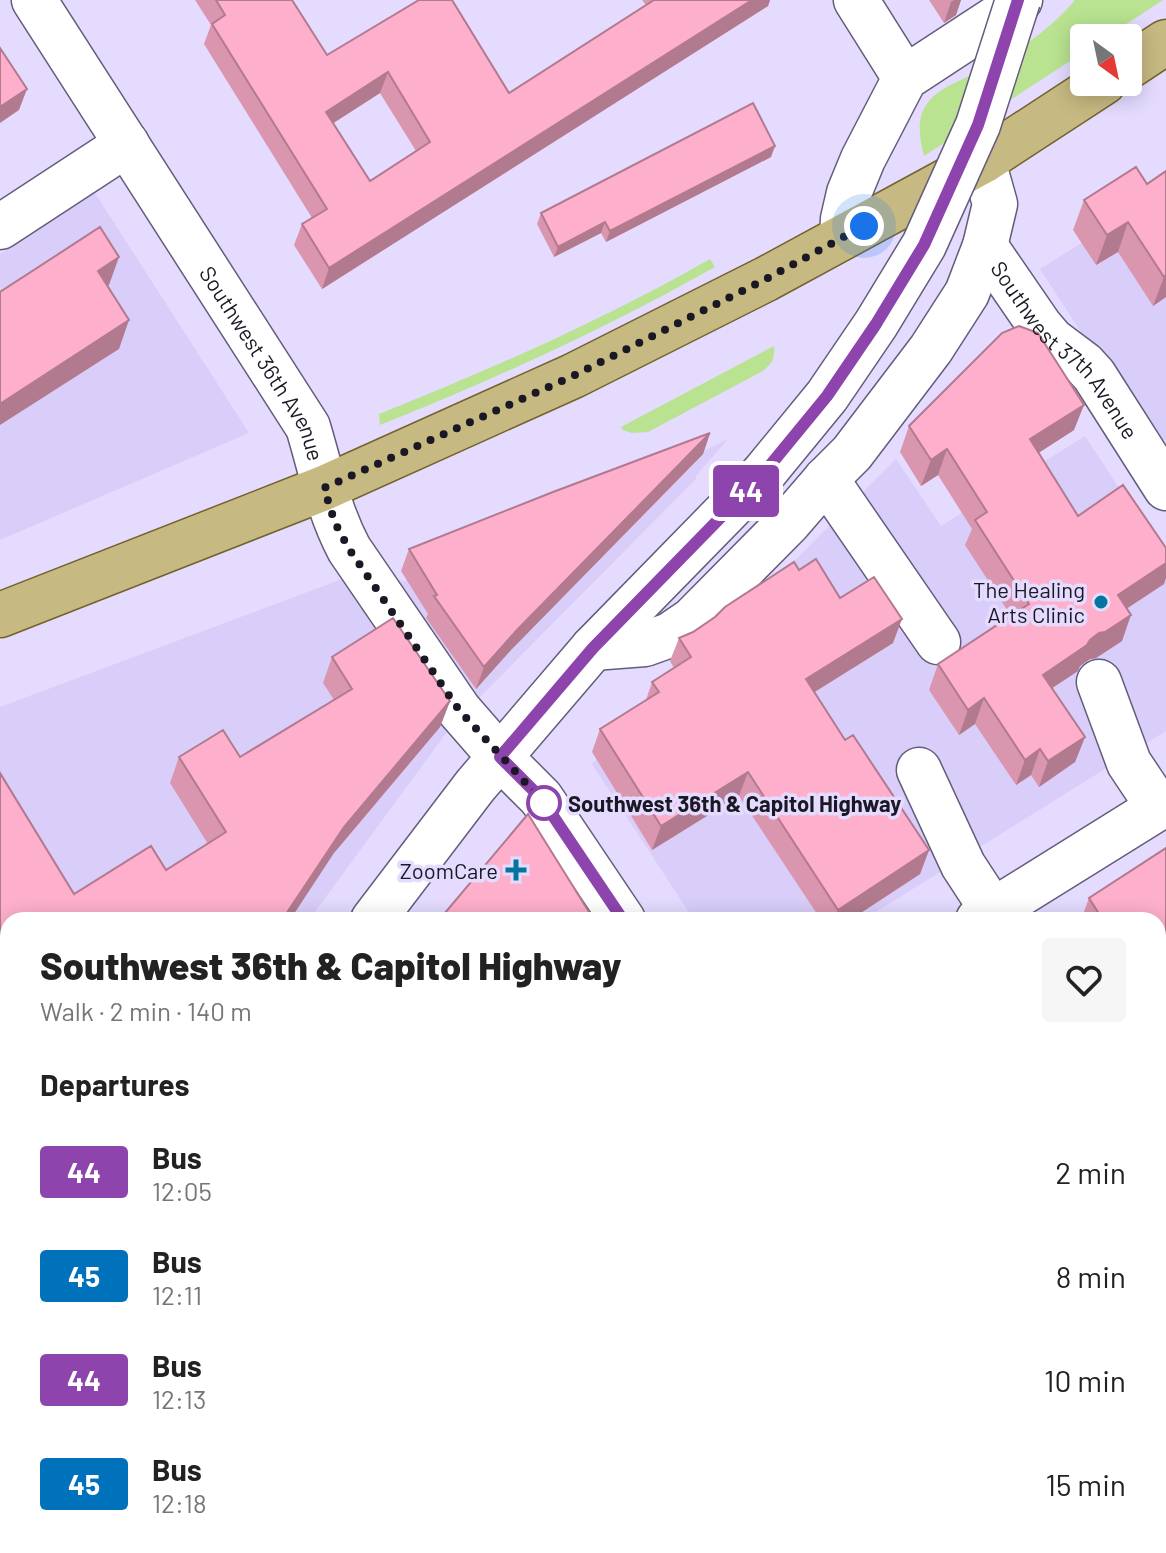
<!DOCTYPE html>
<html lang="en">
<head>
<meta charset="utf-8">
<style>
	:root { --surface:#fff; --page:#f6f6f6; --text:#222; --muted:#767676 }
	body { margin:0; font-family:Barlow,sans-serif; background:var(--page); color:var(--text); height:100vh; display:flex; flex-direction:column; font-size:30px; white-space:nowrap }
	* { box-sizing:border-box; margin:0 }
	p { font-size:26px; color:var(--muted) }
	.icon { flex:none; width:44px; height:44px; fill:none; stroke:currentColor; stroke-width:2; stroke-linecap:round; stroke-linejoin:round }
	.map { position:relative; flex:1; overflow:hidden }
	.side { position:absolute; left:0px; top:912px; width:1166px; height:642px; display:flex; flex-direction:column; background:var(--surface); border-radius:24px 24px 0 0; box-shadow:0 4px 20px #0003 }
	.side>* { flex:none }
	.badge { padding:0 16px; border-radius:6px; font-size:28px; line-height:52px }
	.needle { width:52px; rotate:147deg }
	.tools { position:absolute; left:1070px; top:24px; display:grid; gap:16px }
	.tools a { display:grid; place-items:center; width:72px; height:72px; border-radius:8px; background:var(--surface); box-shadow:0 4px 20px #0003; font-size:40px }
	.you { position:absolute; width:40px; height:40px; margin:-20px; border:6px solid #fff; border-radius:50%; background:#1a73e8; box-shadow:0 0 0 12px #1a73e833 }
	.map>.badge { position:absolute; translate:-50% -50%; box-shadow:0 0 0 4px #fff }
	h2 { padding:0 40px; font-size:30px; line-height:72px }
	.round { display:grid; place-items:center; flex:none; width:84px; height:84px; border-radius:8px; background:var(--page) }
	.summary { display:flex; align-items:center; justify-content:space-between; height:136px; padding:0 40px }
	h1 { font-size:38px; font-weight:800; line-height:60px }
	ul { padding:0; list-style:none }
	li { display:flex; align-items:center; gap:24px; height:104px; padding:0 40px }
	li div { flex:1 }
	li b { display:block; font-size:30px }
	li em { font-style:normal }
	li .badge { min-width:88px; font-weight:700; text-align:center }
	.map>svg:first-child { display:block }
</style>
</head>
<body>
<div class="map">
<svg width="1166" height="1553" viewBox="0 0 1166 1553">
	<rect width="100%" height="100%" fill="#e4dbff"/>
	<path fill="#d8cef9" d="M1166 190V439L1155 446 1040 269Z
		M95 193 249 433 0 540V254Z
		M1085 436 1166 560V731L863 920H694L592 764 896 459 941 526Z
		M728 439 696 476V479L452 725 309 920H8V1143L0 1131V707L345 578 409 581 657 474Z"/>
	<path fill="#b9e391" d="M1075 0H1163L1105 38H1084V52L924 156C905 88 954 88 997 62 1027 45 1053 26 1075 0Z
		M710 259 715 267C607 328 495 379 380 425L379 414C494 368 603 320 710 259Z
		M774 346C775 359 772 365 761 372L648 432 632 433 623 430 621 427Z"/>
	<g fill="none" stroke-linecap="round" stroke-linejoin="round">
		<defs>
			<g id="minor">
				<path id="s1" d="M34 0 308 427C321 470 328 509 349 549L459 710 500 757 541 798 623 920"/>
				<path d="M856 0 905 78"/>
				<path d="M0 227 127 144"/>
				<path d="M842 237 843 219 849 193 863 159 905 78 998 17 1020 0"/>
				<path id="s2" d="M985 246 1040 326 1052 340 1084 364 1094 375 1166 488"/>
				<path d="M826 479 938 642"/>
				<path d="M593 648 645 644 670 635 692 620 789 522 826 479 852 453 931 349 967 293 985 246 995 204 983 161"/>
				<path d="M1099 682 1129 763 1159 808"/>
				<path d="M919 770 963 865 993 911"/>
				<path d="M373 920 475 786 593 648 763 474"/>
				<path d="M978 920 1166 803"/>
				<path d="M0 1225 8 1237"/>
				<path d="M0 1433 8 1423"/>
				<path d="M1158 1443 1166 1438"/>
				<path d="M0 1515 8 1510"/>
				<path d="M208 1546 213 1553"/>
				<path d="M1036 1546 1041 1553"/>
				<path d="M448 1553 454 1549"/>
				<path d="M986 1553 997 1546"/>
			</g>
			<path id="major" d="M1128 67 1166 42
				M0 615 324 488 573 376 766 279 930 190 983 161 1104 82"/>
		</defs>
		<use href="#minor" stroke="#645c7b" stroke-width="47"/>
		<use href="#major" stroke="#72622c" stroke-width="47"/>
		<use href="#minor" stroke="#fff" stroke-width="44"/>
		<use href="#major" stroke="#c7b982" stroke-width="44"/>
		<defs>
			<path id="minor-bridge" d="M763 474 827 396 876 324 924 245 978 125 1018 0"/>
		</defs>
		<use href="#minor-bridge" stroke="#645c7b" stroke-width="47" stroke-linecap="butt"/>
		<use href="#minor-bridge" stroke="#fff" stroke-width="44"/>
	</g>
	<path fill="#da96af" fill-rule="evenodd" d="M195 0H292L327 55 509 93 646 5 642 0H770L768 6 322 289 294 245 302 224 312 218 204 44 211 25ZM380 93 416 151 370 181 333 123Z
		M929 0H961L956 15 944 23Z
		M771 157 606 242 601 233 554 257 537 224 541 213Z
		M1166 171V297L1153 306 1118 252 1096 265 1073 230 1084 200 1147 184Z
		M909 426 1074 430 1038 453 1078 516 1164 584 1127 608 1122 641 1096 658 1090 659 1080 666 1078 671 1052 688 1085 737 1075 762 1039 787 1031 775 1016 785 975 724 959 735 929 690 938 664 1011 616 965 545 972 529 938 475 921 486 900 452Z
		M710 433 703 454 510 651 476 689 426 618 428 614 401 571 409 549Z
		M799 570 840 598 893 643 814 692 845 740 929 850 920 874 850 920H821L739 796 652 850 592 752 600 729 646 700 652 682 674 668 670 661 679 638 693 632Z
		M332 657 450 701 440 727 334 853 8 920V1138L0 1125V773L74 894 166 870 208 844 170 783 179 757H240L334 700 323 683Z
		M1166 848V1101L1158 1106V920H1081L1089 898Z
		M277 1546H440L446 1552 454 1553H275Z
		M754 1546H793L782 1553H758Z
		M1140 1546H1158L1166 1553H1138Z"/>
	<path fill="#b27a8e" d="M752 0H770L768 6 322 289 329 268Z
		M954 0H961L956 15 944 23 951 2Z
		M388 72 380 93 318 133 326 112Z
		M27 89 19 110 0 123V107Z
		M775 146 771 157 606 242 610 231Z
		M605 222 601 233 554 257 558 247Z
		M1128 222 1118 252 1096 265 1107 235Z
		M119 257 109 285 88 299 98 271Z
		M1166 275V297L1153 306 1164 277Z
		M129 320 119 349 0 425V404Z
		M1084 405 1074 430 1020 465 1030 439Z
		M710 433 703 454 510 651 476 689 484 667 517 630Z
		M947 449 938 475 921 486 931 460Z
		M1166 563V578L1164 584 1108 621 1118 595Z
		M1131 615 1122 641 1096 658 1090 659 1080 666 1078 671 1034 700 1043 675 1099 633Z
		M902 619 893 643 797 703 806 679Z
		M984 698 975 724 959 735 968 710Z
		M450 701 440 727 334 853 290 920H282L344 827Z
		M1085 737 1075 762 1039 787 1048 761Z
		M1040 749 1031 775 1016 785 1025 760Z
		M748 772 739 796 652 850 661 826Z
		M929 850 920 874 850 920H834L838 910Z
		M1166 1083V1101L1158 1106V1088Z
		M1166 1321V1334L1164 1340 1158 1344V1326Z
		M772 1546H793L782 1553H769Z"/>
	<path fill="#feafcb" stroke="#b27a8e" stroke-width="2" fill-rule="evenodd" d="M216 0H292L327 55 419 0H452L509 93 654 0H752L329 268 302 224 327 209 212 24 225 15ZM388 72 430 142 370 181 326 112Z
		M0 48 27 89 0 107Z
		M753 103 775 146 610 231 605 222 558 247 541 213Z
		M1136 167 1147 184 1166 171V275L1164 277 1128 222 1107 235 1084 200Z
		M100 227 119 257 98 271 129 320 0 404V292Z
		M1019 326 1038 333 1084 405 1030 439 1078 516 1123 485 1166 548V563L1118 595 1131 615 1105 632 1099 633 1090 640 1087 645 1043 675 1085 737 1048 761 1040 749 1025 760 984 698 968 710 938 664 1029 604 975 520 987 512 947 449 931 460 909 426 1002 333Z
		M710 433 517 630 484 667 434 596 437 595 409 549 553 492Z
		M816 559 840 598 874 577 902 619 806 679 845 740 853 735 929 850 838 910 748 772 661 826 600 729 659 692 652 682 691 657 679 638 693 632 715 617 725 607 794 562 799 570Z
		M393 618 450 701 344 827 282 920H8V1097L0 1084V773L74 894 151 846 166 870 226 832 179 757 223 730 240 757 352 689 332 657Z
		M528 814 594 920H439Z
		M1166 848V1083L1158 1088V920H1103L1089 898Z
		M1166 1176V1302L1164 1304 1166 1307V1321L1158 1326V1181Z
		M0 1290 5 1297 0 1304Z
		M1166 1524V1553H1151L1147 1546H1158V1529Z
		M8 1546H166L171 1553H2Z
		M295 1546H440L446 1552 454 1553H299Z
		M596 1546H631L635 1553H585Z"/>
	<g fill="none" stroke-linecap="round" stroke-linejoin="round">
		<defs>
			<path id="line" d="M623 920 541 798 500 757 593 648 763 474 827 396 876 324 924 245 978 125 1018 0"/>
		</defs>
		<use href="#line" stroke="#fff" stroke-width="18"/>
		<use href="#line" stroke="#8e44ad" stroke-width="12"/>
		<path stroke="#1b1825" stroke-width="8" stroke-dasharray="0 14.4" d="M544 803 459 710 349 549 335 523 324 488 573 376 766 279 864 226"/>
	</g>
	<g fill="#03759f" stroke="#e4dbff" stroke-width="3">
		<circle cx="1101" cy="602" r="8"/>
		<path d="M512 858h8v8h8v8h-8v8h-8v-8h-8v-8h8z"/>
	</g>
	<circle fill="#fff" stroke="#8e44ad" stroke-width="4" cx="544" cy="803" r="16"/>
	<g text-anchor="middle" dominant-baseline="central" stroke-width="7" stroke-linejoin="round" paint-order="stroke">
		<g font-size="22" fill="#1b1825" stroke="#e4dbff">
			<text stroke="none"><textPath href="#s2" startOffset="132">Southwest 37th Avenue</textPath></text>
			<text stroke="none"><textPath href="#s1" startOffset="430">Southwest 36th Avenue</textPath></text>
		</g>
		<g font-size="22" fill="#1b1825" stroke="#e4dbff" text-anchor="end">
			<text x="1085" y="589">The Healing<tspan x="1085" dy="25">Arts Clinic</tspan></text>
			<text x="498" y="870">ZoomCare</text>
		</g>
		<g font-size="22" font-weight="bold" fill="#1b1825" stroke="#e4dbff" text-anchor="start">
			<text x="568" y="803">Southwest 36th &amp; Capitol Highway</text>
		</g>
	</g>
</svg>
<div class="tools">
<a><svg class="needle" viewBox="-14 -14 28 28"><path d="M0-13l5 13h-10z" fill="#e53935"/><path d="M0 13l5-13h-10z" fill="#767676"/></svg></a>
</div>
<div class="you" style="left:864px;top:226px"></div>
<b class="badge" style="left:746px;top:491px;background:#8e44ad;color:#fff">44</b>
<section class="side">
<div class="summary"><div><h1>Southwest 36th &amp; Capitol Highway</h1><p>Walk · 2 min · 140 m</p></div><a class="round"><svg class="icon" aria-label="heart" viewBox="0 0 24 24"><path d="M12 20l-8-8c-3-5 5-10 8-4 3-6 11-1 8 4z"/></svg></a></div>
<h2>Departures</h2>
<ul>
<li><span class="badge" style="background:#8e44ad;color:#fff">44</span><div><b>Bus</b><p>12:05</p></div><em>2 min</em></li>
<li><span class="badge" style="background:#0072bc;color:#fff">45</span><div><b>Bus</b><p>12:11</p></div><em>8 min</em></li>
<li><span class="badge" style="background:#8e44ad;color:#fff">44</span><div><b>Bus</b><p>12:13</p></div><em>10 min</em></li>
<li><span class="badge" style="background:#0072bc;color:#fff">45</span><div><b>Bus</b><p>12:18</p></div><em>15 min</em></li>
</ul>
</section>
</div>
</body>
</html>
